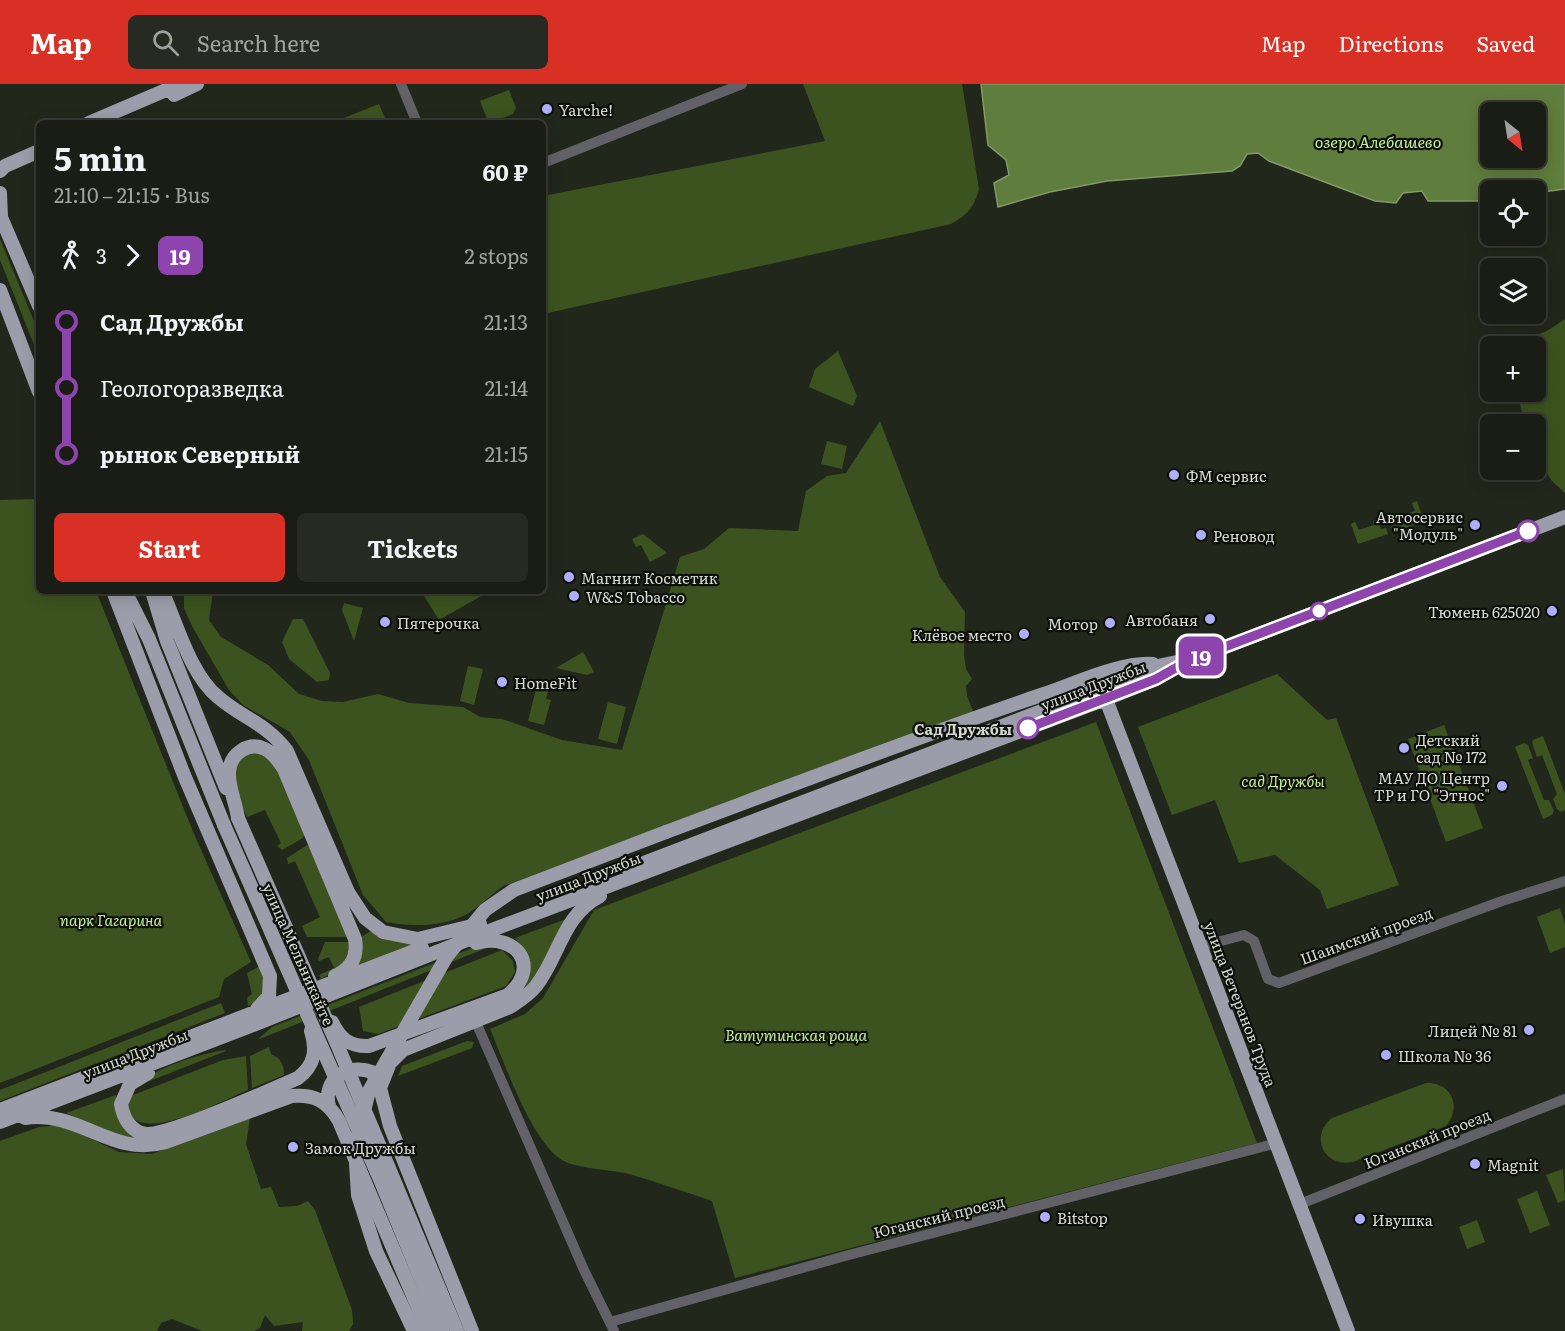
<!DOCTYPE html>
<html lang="en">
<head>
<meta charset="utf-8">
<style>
	:root { --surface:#1a1d15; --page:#272a22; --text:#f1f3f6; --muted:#9fa2a0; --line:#383b34; --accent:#d93025 }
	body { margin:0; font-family:Literata,serif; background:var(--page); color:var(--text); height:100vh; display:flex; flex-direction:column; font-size:22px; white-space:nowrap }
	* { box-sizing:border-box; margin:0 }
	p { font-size:20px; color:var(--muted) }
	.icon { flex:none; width:33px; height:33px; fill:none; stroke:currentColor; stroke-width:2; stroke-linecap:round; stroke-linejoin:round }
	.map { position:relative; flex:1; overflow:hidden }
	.details { position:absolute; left:36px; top:36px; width:510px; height:474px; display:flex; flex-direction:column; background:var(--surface); border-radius:9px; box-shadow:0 3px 15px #0003,0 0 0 2px var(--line) }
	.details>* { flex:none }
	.badge { padding:0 12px; border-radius:9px; font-size:21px; line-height:39px }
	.needle { width:39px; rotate:150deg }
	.fabs { position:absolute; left:1480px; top:18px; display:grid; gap:12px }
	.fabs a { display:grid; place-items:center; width:66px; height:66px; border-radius:9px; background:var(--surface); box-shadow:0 3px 15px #0003,0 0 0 2px var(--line); font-size:30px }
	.map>.badge { position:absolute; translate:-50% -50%; box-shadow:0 0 0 3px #fff }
	.legs { display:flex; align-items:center; gap:9px; height:66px; padding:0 18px; font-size:20px }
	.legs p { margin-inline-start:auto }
	.summary { display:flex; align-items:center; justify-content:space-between; height:102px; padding:0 18px }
	h1 { font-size:33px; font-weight:700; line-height:45px }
	.primary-button { display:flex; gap:12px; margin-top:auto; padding:12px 18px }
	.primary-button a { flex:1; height:69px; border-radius:9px; background:var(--accent); color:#fff; font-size:24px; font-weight:700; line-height:69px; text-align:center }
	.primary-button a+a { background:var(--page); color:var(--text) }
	ul { padding:0 18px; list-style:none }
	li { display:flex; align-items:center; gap:21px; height:66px; font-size:22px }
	li i { display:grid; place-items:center; width:9px; height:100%; margin:0 8px; background:currentColor }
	li i::after { content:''; width:15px; height:15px; margin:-8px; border:4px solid; border-radius:50%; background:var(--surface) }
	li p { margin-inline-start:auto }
	li:first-child i { background:linear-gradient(#0000 50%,currentColor 0) }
	li:last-child i { background:linear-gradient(currentColor 50%,#0000 0) }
	header { display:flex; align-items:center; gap:36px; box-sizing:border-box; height:84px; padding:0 30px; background:var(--accent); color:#fff }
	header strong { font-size:28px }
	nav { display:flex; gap:33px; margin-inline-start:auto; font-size:21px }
	.search { width:420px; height:54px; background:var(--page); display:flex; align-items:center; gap:15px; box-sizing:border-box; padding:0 21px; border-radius:9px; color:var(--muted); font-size:22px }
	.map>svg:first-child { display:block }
</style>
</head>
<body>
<header>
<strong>Map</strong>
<div class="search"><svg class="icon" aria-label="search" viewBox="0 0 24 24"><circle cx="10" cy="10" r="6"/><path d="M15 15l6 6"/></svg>Search here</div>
<nav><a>Map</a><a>Directions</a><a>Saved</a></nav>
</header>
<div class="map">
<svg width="1565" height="1247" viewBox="0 0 1565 1247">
	<rect width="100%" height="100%" fill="#22271c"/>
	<path fill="#3c5320" d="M803 0H962L979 105C974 124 967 131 951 140L543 230V112L825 57Z
		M509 6 516 24 513 30 492 38 487 35 480 17Z
		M379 20 387 39H331Z
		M0 155 39 249V273L0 176Z
		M1565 235V409L1552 397 1536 373V340H1525L1517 308H1536V262H1507V255C1518 249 1524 253 1535 251 1546 249 1556 241 1565 235Z
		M838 267 857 312 853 322 809 303 815 285Z
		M880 337 940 493 965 528 964 571 966 585 972 595 966 602 967 612 974 630 503 802C492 810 481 821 469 829 445 843 412 843 386 838L363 811 309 676 290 648 243 621 229 606 192 542 184 524V507H213L209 536 221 553 268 581 299 610 322 617 343 618 378 610 409 619 463 623 480 633 502 635 562 656 622 666 680 473 704 465 729 444 798 447 806 407 827 392 846 389Z
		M827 357 847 362 842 385 821 380Z
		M39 415V507H96L194 750 251 878 224 895 219 913 0 999V416Z
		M1417 417 1424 438 1393 448 1391 442 1396 440 1392 430 1398 428 1399 432 1415 427 1412 419Z
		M1378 435 1381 445 1386 444 1388 450 1358 460 1351 440 1355 438 1359 446 1374 441 1373 437Z
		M643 450 667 469 650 478 641 461 636 463 632 455Z
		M421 507H490L439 536Z
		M344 519 363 524 354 557 342 526Z
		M293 535H303L330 589 329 596 317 598 289 575 282 558Z
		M583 568 594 588 587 591 556 584Z
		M468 582 483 585 474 621 460 617Z
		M1277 590 1327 636 1336 634 1399 801 1327 825 1320 806 1275 771 1239 779 1215 716 1172 731 1138 643Z
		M537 601 549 604 546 615 551 616 544 641 528 637Z
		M608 618 626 623 617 660 598 655Z
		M1096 638 1257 1059 735 1194 712 1117C685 1108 657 1098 629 1090 609 1085 573 1085 559 1074 529 1051 505 980 490 945L525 930 543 914 594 826Z
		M1444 641 1483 744 1446 758 1408 655Z
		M1543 652 1565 710V726L1561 728 1557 725 1553 715 1557 710 1542 671 1537 673 1532 659 1533 656Z
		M1524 659 1528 661 1533 674 1528 676 1544 716H1549L1554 727 1552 731 1543 735 1515 663Z
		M250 669 264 671 275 680 305 749 303 754 282 766 277 762 281 759 265 726 247 733C238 712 221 681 250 669Z
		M307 761 312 766 350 853H307L302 842 320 833 295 777 288 780 287 774Z
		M1560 824 1565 840V863L1550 869 1537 833Z
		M566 835 540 888 524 905C530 886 530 869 515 854Z
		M372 846 420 858 352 886 360 854Z
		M325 858H350C347 879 339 885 321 895L319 891 334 884 329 873 319 877 318 875Z
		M499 859 257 956 272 943 480 861Z
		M502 866 513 877 515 888 506 902 378 950 363 947 359 923Z
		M260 882 266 906 257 918 248 922 247 914 252 910 247 889Z
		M221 919 225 929 0 1017V1006Z
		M467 957 474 958 472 964 398 992 402 982Z
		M269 963 271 970C281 974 284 981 284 991L252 1004 250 972Z
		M225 966 226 967 132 1004C156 984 194 971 225 966Z
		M246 972 248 1006C223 1016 122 1072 128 1013L223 976Z
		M1426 999C1452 998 1462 1023 1446 1042L1353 1078C1324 1084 1309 1052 1332 1034Z
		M116 1011V1022L138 1053 127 1056 66 1029Z
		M250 1034 246 1060 261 1105 271 1103 279 1123 297 1122 308 1117 315 1126 352 1226 353 1240 349 1247H302L303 1238 274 1242 265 1231 260 1244 254 1247H202L172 1235 161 1239 157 1247H0V1057L39 1043 62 1041 119 1068 152 1070Z
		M1563 1085 1565 1116 1558 1119 1546 1091Z
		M1537 1107 1550 1141 1530 1149 1517 1115Z
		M1477 1136 1485 1158 1467 1165 1459 1143Z"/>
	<path fill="#5f7d3c" stroke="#829969" stroke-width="1.5" fill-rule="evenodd" d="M981 0H1565V105L1536 109V106H1491V117H1428L1422 107 1403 109 1396 119 1375 117 1269 77 1258 69 1247 70 1240 82 1232 87 1107 97 1050 108 998 123 994 99 1009 91 1006 76 988 61ZM1491 28H1536V74H1491Z"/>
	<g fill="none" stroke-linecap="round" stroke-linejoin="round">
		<path stroke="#616167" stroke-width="10" d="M401 0 417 39
			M543 79 742 0
			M1202 862 1244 851 1254 857 1268 895 1279 899 1502 817 1565 797
			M475 936 584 1186 614 1247
			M1300 1120 1565 1015
			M610 1238 845 1172 1277 1059"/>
		<path stroke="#9c9daa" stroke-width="14" d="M174 11 197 0
			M89 39 180 0
			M0 87 5 82 39 67
			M0 109 1 133
			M0 131 39 222
			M0 206 39 308
			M113 507 184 691 270 892 269 912 257 925
			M125 507 149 555 224 741
			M152 507 167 557 226 704
			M162 507C177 540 190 590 218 613 242 634 266 639 287 667L348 808 365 834 383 848 418 855 480 840
			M1097 592 1348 1247
			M238 734C236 719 228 703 229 688 230 670 248 657 265 665 274 669 279 678 284 685L355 855C358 873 351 885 335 892
			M666 748C792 701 917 653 1044 610 1074 600 1123 577 1153 580
			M628 785 1162 581 1177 578
			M332 938C340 955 350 963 369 962L508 911C542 882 516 848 476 859
			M148 989 130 1000 121 1020C123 1034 131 1048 146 1050 167 1052 273 1005 298 994 315 981 317 966 311 947
			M329 1022C322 995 348 979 372 988L380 1004
			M0 1026 422 864
			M25 1034C81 1026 111 1074 166 1058L292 1012C314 1010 328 1017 339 1037L428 1247
			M0 1038 248 943 497 844 1106 615 1156 595 1188 577 1565 433
			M472 1247 390 1042 380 1004 390 979 403 966 510 923C519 917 529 911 536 902 560 871 562 832 600 812"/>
		<path stroke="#9c9daa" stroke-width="14" d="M238 734 337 960 457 1247
			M224 741 382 1100 442 1247
			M414 1247 376 1167 358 1111 355 1063 369 1007 447 872 485 826 514 806 666 748"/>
	</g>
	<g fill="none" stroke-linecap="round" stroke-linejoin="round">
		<defs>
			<path id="line-1" d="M1028 644 1156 595 1188 577 1528 447"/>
		</defs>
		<use href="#line-1" stroke="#fff" stroke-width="14"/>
		<use href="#line-1" stroke="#8e44ad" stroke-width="9"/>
	</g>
	<g fill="#aeaefa" stroke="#0d0f0a" stroke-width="2">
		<circle cx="547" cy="25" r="6"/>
		<circle cx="1174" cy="391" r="6"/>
		<circle cx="1475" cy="441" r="6"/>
		<circle cx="1201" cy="451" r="6"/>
		<circle cx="569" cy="493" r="6"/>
		<circle cx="574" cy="512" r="6"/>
		<circle cx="1552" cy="527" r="6"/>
		<circle cx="1210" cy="535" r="6"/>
		<circle cx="385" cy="538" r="6"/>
		<circle cx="1110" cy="539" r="6"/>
		<circle cx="1024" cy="550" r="6"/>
		<circle cx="502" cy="598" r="6"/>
		<circle cx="1404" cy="664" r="6"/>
		<circle cx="1502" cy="702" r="6"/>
		<circle cx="1529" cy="946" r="6"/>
		<circle cx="1386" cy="971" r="6"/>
		<circle cx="293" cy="1063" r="6"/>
		<circle cx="1475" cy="1080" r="6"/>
		<circle cx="1045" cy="1133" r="6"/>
		<circle cx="1360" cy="1135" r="6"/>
	</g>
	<g fill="#fff" stroke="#8e44ad" stroke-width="3">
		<circle cx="1528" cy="447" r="10"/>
		<circle cx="1319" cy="527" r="8"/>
		<circle cx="1028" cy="644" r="10"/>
	</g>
	<g text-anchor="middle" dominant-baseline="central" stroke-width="4.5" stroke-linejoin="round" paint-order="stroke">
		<g font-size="15" fill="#d5d9d1" stroke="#0d0f0a" text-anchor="start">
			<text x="559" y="25">Yarche!</text>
			<text x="1186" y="391">ФМ сервис</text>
			<text x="1463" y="432" text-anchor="end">Автосервис<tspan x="1463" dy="17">"Модуль"</tspan></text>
			<text x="1213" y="451">Реновод</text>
			<text x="581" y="493">Магнит Косметик</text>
			<text x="586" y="512">W&amp;S Tobacco</text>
			<text x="1540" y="527" text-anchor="end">Тюмень 625020</text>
			<text x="1198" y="535" text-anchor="end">Автобаня</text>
			<text x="397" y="538">Пятерочка</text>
			<text x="1098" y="539" text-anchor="end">Мотор</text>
			<text x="1012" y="550" text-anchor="end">Клёвое место</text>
			<text x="514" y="598">HomeFit</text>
			<text x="1416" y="655">Детский<tspan x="1416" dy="17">сад № 172</tspan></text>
			<text x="1490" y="693" text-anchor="end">МАУ ДО Центр<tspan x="1490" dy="17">ТР и ГО "Этнос"</tspan></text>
			<text x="1517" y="946" text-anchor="end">Лицей № 81</text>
			<text x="1398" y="971">Школа № 36</text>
			<text x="305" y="1063">Замок Дружбы</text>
			<text x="1487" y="1080">Magnit</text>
			<text x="1057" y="1133">Bitstop</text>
			<text x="1372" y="1135">Ивушка</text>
		</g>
		<g font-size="15" fill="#d5d9d1" stroke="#0d0f0a">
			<text transform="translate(1093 601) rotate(-21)">улица Дружбы</text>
			<text transform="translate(588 792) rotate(-21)">улица Дружбы</text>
			<text transform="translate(1366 851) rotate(-20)">Шаимский проезд</text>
			<text transform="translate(299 870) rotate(66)">улица Мельникайте</text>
			<text transform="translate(1241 920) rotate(69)">улица Ветеранов Труда</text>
			<text transform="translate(135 969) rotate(-21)">улица Дружбы</text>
			<text transform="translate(1427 1054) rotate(-22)">Юганский проезд</text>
			<text transform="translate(939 1132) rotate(-14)">Юганский проезд</text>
		</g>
		<g font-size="15" font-weight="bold" fill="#d5d9d1" stroke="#0d0f0a" text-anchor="end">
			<text x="1012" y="644">Сад Дружбы</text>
		</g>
		<g font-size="15" font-style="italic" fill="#c3f093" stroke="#0d0f0a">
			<text x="1283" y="696">сад Дружбы</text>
			<text x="111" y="835">парк Гагарина</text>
			<text x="796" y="950">Ватутинская роща</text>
		</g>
		<g font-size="16" font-style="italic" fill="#c3f094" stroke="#0d0f0a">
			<text x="1378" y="57">озеро Алебашево</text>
		</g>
	</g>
</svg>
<div class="fabs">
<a><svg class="needle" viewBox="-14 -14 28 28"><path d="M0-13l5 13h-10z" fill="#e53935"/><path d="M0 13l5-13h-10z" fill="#9fa2a0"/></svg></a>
<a><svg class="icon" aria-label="locate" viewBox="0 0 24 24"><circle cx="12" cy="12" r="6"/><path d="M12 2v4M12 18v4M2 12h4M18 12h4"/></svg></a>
<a><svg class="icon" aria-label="layers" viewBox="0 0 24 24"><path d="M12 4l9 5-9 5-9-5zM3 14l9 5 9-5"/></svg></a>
<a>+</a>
<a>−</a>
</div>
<b class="badge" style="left:1201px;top:572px;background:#8e44ad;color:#fff">19</b>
<section class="details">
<div class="summary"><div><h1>5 min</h1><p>21:10 – 21:15 · Bus</p></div><b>60 ₽</b></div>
<div class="legs"><svg class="icon" aria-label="walk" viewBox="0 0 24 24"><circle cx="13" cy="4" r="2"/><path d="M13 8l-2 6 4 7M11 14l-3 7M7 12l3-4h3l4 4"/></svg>3<svg class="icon" aria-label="forward" viewBox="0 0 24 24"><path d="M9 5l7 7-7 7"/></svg><b class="badge" style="background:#8e44ad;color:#fff">19</b><p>2 stops</p></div>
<ul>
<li><i style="color:#8e44ad"></i><b>Сад Дружбы</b><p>21:13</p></li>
<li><i style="color:#8e44ad"></i><span>Геологоразведка</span><p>21:14</p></li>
<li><i style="color:#8e44ad"></i><b>рынок Северный</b><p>21:15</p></li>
</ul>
<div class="primary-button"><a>Start</a><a>Tickets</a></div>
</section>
</div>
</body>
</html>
